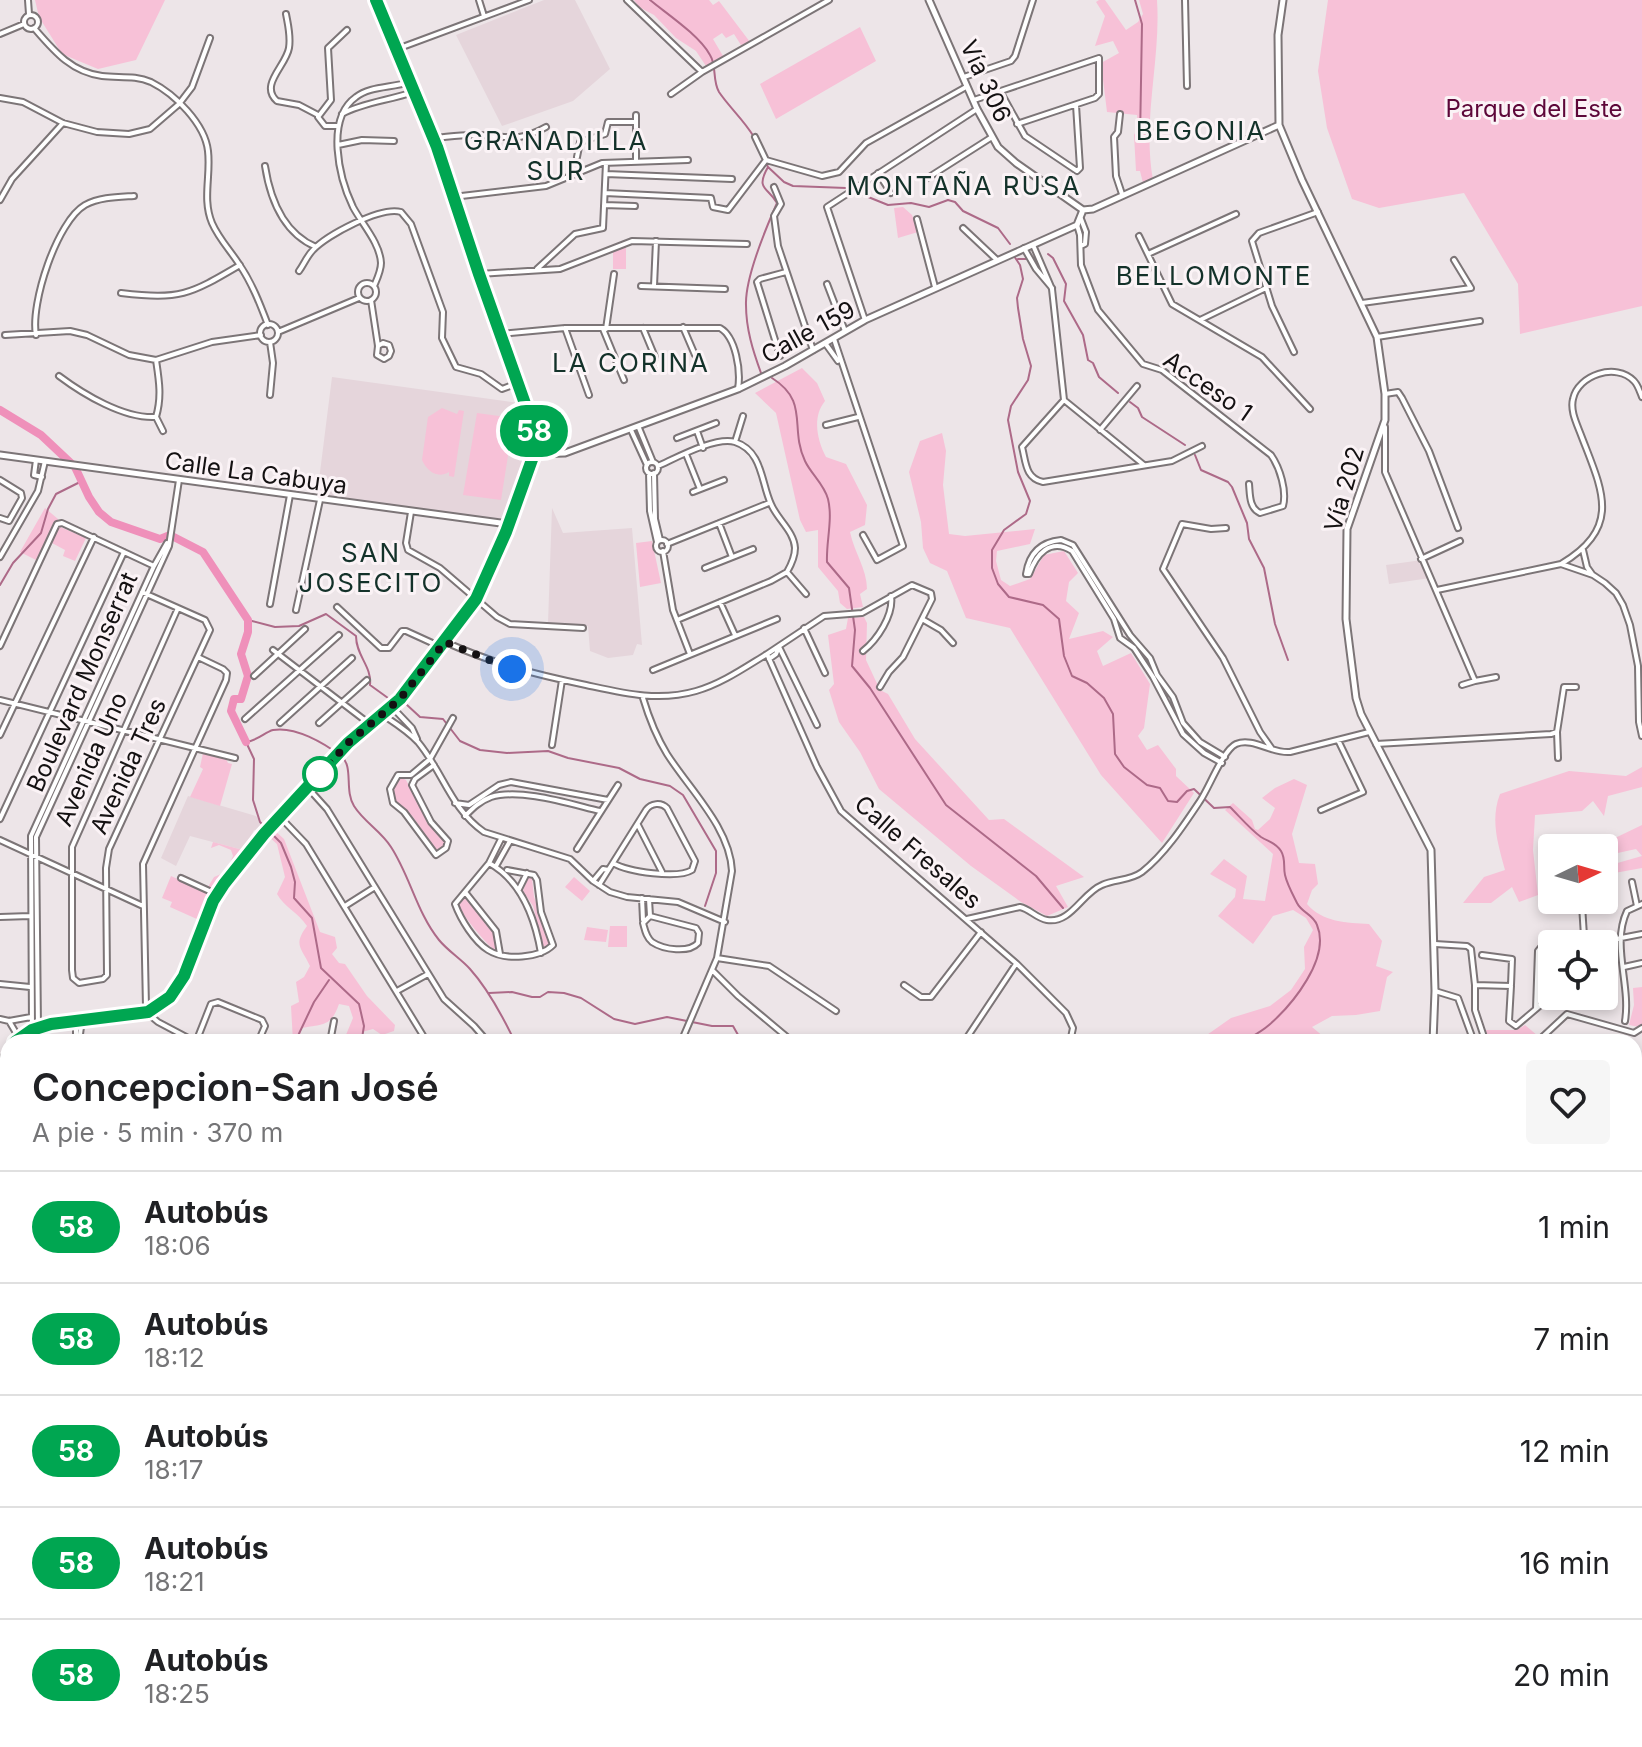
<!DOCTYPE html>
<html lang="es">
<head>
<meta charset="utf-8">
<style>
	:root { --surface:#fff; --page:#f6f6f6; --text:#202124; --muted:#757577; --line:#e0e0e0 }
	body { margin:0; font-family:Inter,sans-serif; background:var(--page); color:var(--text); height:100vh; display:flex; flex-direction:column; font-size:30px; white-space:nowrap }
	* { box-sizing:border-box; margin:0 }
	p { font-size:26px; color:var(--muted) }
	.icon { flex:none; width:44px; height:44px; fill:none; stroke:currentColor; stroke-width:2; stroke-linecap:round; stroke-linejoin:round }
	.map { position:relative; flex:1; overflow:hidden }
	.details { position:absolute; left:0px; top:1034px; width:1642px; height:714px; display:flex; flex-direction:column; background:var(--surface); border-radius:24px 24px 0 0; box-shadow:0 4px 12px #0003 }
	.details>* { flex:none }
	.badge { padding:0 16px; border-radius:26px; font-size:28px; line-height:52px }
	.needle { width:52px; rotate:85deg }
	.controls { position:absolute; left:1538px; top:834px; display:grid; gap:16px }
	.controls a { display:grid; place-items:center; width:80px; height:80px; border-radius:8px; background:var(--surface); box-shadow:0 4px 12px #0003; font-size:40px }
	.you { position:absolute; width:40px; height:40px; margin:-20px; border:6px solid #fff; border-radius:50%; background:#1a73e8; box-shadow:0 0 0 12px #1a73e833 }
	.map>.badge { position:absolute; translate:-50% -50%; box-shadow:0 0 0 4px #fff }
	.round { display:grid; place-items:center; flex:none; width:84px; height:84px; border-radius:8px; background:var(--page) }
	.head { display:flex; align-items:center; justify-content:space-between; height:136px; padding:0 32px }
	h1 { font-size:38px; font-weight:600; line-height:60px }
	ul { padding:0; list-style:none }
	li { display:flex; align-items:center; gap:24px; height:112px; padding:0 32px; border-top:2px solid var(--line) }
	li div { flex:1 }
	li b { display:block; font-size:30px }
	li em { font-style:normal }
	li .badge { min-width:88px; font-weight:700; text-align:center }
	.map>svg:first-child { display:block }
</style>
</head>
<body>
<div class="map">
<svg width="1642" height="1747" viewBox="0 0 1642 1747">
	<rect width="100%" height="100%" fill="#ede5e8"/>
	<path fill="#e5d5db" d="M544 0H575L610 69 573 101 502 126 456 35Z
		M332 377 519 403 530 444 505 516 498 521 317 496Z
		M552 508 563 533 632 528 642 645 637 644 633 655 608 658 590 651 588 626 548 623Z
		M1422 560 1430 578 1389 584 1386 565Z
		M188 796 256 816 265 828 254 830 243 850 190 836 176 866 161 858Z
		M0 1600 8 1603V1740H149V1747H0Z"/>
	<path fill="#f7c1d7" d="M35 0H165L136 60 98 69 62 54 39 17Z
		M634 0H709L713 5 719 1 750 42 741 45 734 34 726 38 722 33 713 39 723 56 706 66 696 51 676 38 654 15 639 7Z
		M1099 0H1105L1126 30 1138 22 1143 14 1139 0H1157C1161 60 1142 119 1153 180L1143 183 1140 171H1136L1134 135 1138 128 1137 115 1107 112 1101 63 1119 53 1113 41 1095 46 1105 16 1096 2Z
		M1328 0H1642V306L1520 334 1518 284 1464 193 1379 208 1352 199 1327 128 1318 71Z
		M860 27 876 61 776 119 760 84Z
		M903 207 912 215 918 232 898 238 894 208Z
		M626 244V269H613V250Z
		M802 368 817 383 825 401C812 417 817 440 826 457L846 464 867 505 865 525 850 532C854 552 867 569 867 589L860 594 863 607 847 609 840 603 838 591 818 567V530L806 532 800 520 776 413 755 393Z
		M442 408 457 414 459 410 464 411 454 477 449 476V472C437 479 427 471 422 460L428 417Z
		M477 413 514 418 501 500 463 495Z
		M942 433 946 451 943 485 949 534 965 536 1035 529 1030 544 997 551 996 561 1001 580 1010 586 1030 579 1044 555 1064 551 1078 573 1069 582 1066 601 1079 613 1069 639 1103 631 1113 637 1097 651 1103 666 1131 653 1150 684 1144 728 1138 736 1147 750 1158 745 1176 769V776L1194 793 1162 843 1101 775 1010 628 966 618 947 571 930 563 923 548 921 522 909 472 920 441Z
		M45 508 58 519 36 560 20 552Z
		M58 526 86 538 75 561 63 556 65 550 52 543Z
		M652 541 661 583 640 587 636 543Z
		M864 617 867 623 866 660 880 690 888 694 915 739 989 820 1004 819 1084 877 1056 886 1068 907 1047 916 1021 902 971 866 879 789 860 752 839 722 829 690 834 684 828 635 846 629 848 618Z
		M203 753 226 759 228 763 232 764 220 806 190 797 203 769 200 767Z
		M1642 767V787L1608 796 1604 816 1593 801 1582 811 1535 815 1533 850 1538 895 1519 902 1512 887 1491 903H1463L1484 877 1505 870C1498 844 1490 820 1500 794L1569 771 1626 776Z
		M402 778 406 780 426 818 445 842 446 846 440 851 435 850 413 817 394 799 392 790 396 781Z
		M1294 779 1307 785 1292 834 1299 863 1315 864 1318 884 1312 890 1307 904C1322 922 1347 923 1369 924L1382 941 1376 966 1393 972 1387 977 1380 1011 1356 1015 1332 1016 1312 1027 1324 1037 1363 1036 1366 1042H1204V1037L1231 1018 1270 1006 1291 990 1305 969 1304 947 1313 930 1306 918 1293 910 1273 916 1253 944 1218 916 1235 897 1236 889 1210 874 1224 859 1247 876 1243 899 1265 901 1273 854 1225 810 1233 803 1252 820 1255 829 1258 830 1270 819 1275 808 1262 798 1275 788Z
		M1642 825V868L1609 874 1614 864 1642 856 1636 849 1604 856V848H1581L1594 835 1615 838Z
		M273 829 284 839 320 932 335 937 337 948 332 954 339 963 345 964 367 996 395 1025 394 1031 382 1035 373 1029 362 1032 360 1042H343L353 1018 349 1006 339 1004C331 1027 323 1024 302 1028L298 1042H293L291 1006 299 1002 296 982 304 977 310 966C301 947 293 945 307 926 298 912 284 907 277 894L285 877 277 844 267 835Z
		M213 842 243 850 217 885 212 889 208 887 214 877 226 872 233 856 231 850 219 845 211 848Z
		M171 876 210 894 199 920 170 907 172 902 162 898Z
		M574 877 590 891 582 901 565 887Z
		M528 878H532L534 897 550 941V945L546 947 543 946 533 906 523 891Z
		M465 897 470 900 493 930 498 948 494 950C479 936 468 921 457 905Z
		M610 926H627V947H608Z
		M587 927 608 930 606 942 584 940Z
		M1642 987V1024L1639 1027 1629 1025 1634 1005 1633 988Z
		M1525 1025 1538 1036 1532 1042 1479 1040 1486 1038 1482 1030H1517Z
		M1642 1090V1145L1634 1148V1094Z
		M1642 1339V1449L1634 1443V1353Z
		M1642 1452V1612L1634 1604V1549L1639 1541 1638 1513 1634 1501V1460Z
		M496 1740H601L598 1747H494Z
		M645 1740H693L692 1747H648Z
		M782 1740H1074L1075 1747H783Z
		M1169 1740H1234L1235 1743 1230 1747H1179Z"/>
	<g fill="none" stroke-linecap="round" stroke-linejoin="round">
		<path stroke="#ad6a88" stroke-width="2" d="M650 0C667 14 699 35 710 55 717 66 712 80 719 92 729 107 744 120 754 137
			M1135 0 1142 24 1140 139
			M759 150 768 167 784 182 793 186 846 188 888 205 911 203 929 207 948 200 955 202 963 211 998 228 1010 244
			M1048 254 1053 258 1066 284 1064 301 1083 335 1088 360 1093 363 1099 377 1118 393
			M1014 256 1020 265 1023 279 1017 298 1018 308 1023 339 1031 366 1028 380 1011 406 1008 420 1018 472 1030 501 1026 514 1004 530 992 550V568L998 584 1009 597 1043 605 1059 619 1064 656 1072 676 1087 683 1104 698 1113 714 1115 754 1124 767 1147 785 1160 788 1168 801 1177 802 1187 791 1194 789 1214 808 1230 807C1240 817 1250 829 1261 837 1269 842 1275 842 1281 851 1286 859 1283 866 1285 875 1287 884 1293 895 1297 903 1302 913 1313 914 1317 925 1331 958 1292 1005 1269 1025 1261 1032 1251 1037 1243 1042
			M1018 259H1026
			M761 373C753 351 746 329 746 305 745 279 766 228 777 203 768 187 755 190 768 167
			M772 378C810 402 789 427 805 461 811 474 824 484 828 499 833 519 826 542 827 562L849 588 855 630 852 666 870 688 946 805 1036 876 1063 908
			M1130 402 1138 408 1142 417 1185 445
			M1195 455 1201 470 1228 482 1232 487 1247 523 1249 539 1264 568 1275 624 1288 660
			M0 585 13 563 41 533 48 509 56 494 82 481
			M248 620 275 627 299 626 326 614 356 636C356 656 372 666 370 685L388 698
			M406 704 420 717 443 719 460 741 480 750 507 753 548 751 568 758 619 768 640 779 670 786 683 795 716 851V873L705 906
			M489 993 512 992 532 997H540L548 992 564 993 581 998 614 1019 635 1024 667 1017 712 1026H733L742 1042
			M295 1042 314 1002 329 980
			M357 1042 362 1038 364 1026 359 1004 321 968 312 918 294 898 295 882 291 867 281 843 260 822 253 800 254 759 246 742C259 740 265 732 273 730 295 726 324 743 341 756 354 766 344 790 354 806 364 822 381 831 391 847 410 876 417 913 439 940 448 951 461 959 470 969 489 990 503 1017 515 1042
			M1025 1740 1028 1747
			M676 1747V1740
			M816 1747 819 1740"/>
		<path stroke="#ef90ba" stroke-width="8" d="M0 410 41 435 75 467 89 497 99 512 111 522 160 539 170 535 203 552 248 620V632L241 654 248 676 241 699H234L231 711 246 742
			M1642 1419 1639 1433H1642"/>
		<defs>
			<path id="street" d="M28 0 29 14
				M479 0 484 16
				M627 0 702 72
				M1185 0 1187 86
				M286 14C288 25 291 36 289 48 286 66 259 85 277 101L299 105 318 115
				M24 22a7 7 0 1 1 14 0a7 7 0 1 1-14 0Z
				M34 28C54 51 71 72 102 76 119 78 135 75 151 82 175 94 205 124 208 151 211 176 202 199 212 223 219 239 230 250 239 264 252 283 260 304 268 325
				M0 34 24 24
				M397 49 529 0
				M964 77 1011 61 1015 56 1033 0
				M1000 91 1025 136 1077 171 1080 168 1076 105
				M671 94 702 72 829 0
				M0 98 23 102 63 123 97 132 129 134 150 129 179 104 192 87 210 38
				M974 100 1099 58V94L1095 98 1017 124
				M342 114C361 103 391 100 413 92
				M1120 114 1118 132 1114 137 1116 176 1122 194
				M636 115V162
				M337 126H325L318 117 331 100 328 48 347 30
				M755 137 766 160
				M433 138C446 137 459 135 471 135 505 134 514 145 546 127
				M338 145 362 140 394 141
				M577 157 580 142 605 134 608 122H636
				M265 166C270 198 283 233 316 247
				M878 173 891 193
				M606 174 732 179
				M926 179 992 137
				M774 187 781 204 774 216 778 246 813 350
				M605 193 711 198 713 207 728 210 766 160 822 176 839 172 866 143 966 87
				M453 197 546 186 602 163 688 160
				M0 200 12 179 63 123
				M604 205 635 206
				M917 219 935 287
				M1081 219 1086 232 1085 244 1081 246
				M1077 225 1080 235 1081 265 1098 310 1143 364 1162 370 1271 455C1280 468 1287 491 1283 506L1260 513C1249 508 1250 494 1249 484
				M963 228 997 260
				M1139 236 1172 304 1262 357 1310 409
				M1033 245 1052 289 1064 400 1144 465
				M1024 248 1036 269 1052 288
				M1148 254 1236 214
				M537 269 575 234 603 228 606 163
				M299 271C304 264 307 256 313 250 327 235 381 206 401 212L411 224 443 312 442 338 456 367 481 374 502 389 518 383
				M479 274 560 269 632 241 747 244
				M358 292a9 9 0 1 1 18 0a9 9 0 1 1-18 0Z
				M827 284 845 331
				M374 286C377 279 381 271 381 263 380 243 362 224 353 207 339 178 325 119 356 97 370 86 392 88 409 82
				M641 286 725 289
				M654 286 656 241
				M121 293C180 300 189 295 240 265
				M371 300 378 346 377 355 384 359 389 356 391 351 389 345 383 343 378 346
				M1362 303 1471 288 1454 260
				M865 320 827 207 977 109
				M1200 320 1266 288
				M260 333a9 9 0 1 1 18 0a9 9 0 1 1-18 0Z
				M683 327 695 355
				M565 328 589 395
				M643 328 660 369
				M603 329 624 380
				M606 329 614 274
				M278 332 359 298
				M500 334 565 328H720C736 337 741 371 738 389
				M5 335 70 331 87 335 129 355 156 360 212 342 261 335
				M36 335C30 304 57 221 85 205 100 197 118 197 134 196
				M1377 337 1480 321
				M834 339 903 546 877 560 863 535
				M825 343 838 361
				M1294 352 1272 306 1252 241 1259 233 1318 212
				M780 356 757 282 760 279 786 272
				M156 360C159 380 162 397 156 417L163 431
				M59 376C83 394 124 419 156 417
				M1385 394 1398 392 1402 398 1429 451 1458 528
				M270 395 273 363 270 342
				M1064 400 1022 447C1026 462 1025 478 1043 482L1172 461 1202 446
				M826 425 858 417
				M1385 427V472L1475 681 1496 677
				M639 428 653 462
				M631 430 647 465
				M1100 430 1137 386
				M697 431 703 448
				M677 438 716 423
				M735 442 743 416
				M686 454 700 489
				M36 460 34 475 42 477
				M646 468a6 6 0 1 1 12 0a6 6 0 1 1-12 0Z
				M658 466C676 458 716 436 735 442 763 451 761 483 771 504 777 519 794 531 795 548 795 557 791 565 787 572
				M649 473 650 511 657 542
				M654 473 655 519 660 540
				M0 480 21 493 22 498 9 521 0 518
				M693 492 724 480
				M411 512 406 543 408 550 440 568 497 617 510 624 583 628
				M719 523 732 557
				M1226 528 1211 529 1182 524 1163 569 1223 658 1260 732 1272 749
				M656 546a6 6 0 1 1 12 0a6 6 0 1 1-12 0Z
				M667 544 769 503
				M1583 550 1587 567 1592 574
				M663 551 673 610 690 654
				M0 557 38 491 45 461
				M1421 559 1460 541
				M1561 564C1623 527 1602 490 1581 435 1577 424 1570 411 1573 399 1578 375 1616 362 1634 381 1638 385 1640 392 1642 397
				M705 568 753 549
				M787 572 806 594
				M1026 574C1029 554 1040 542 1061 540L1073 545 1130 635 1150 658 1157 675 1173 697 1183 723 1200 742 1225 757
				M1026 574H1029C1036 555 1050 537 1072 551L1114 619 1120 638 1134 648 1153 677 1183 734 1204 753 1222 763
				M1437 590 1561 564 1593 575 1605 583 1616 593 1623 605 1630 625 1638 666 1639 722 1642 736
				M142 592 205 620 210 630 109 849 106 868 107 975 103 979 79 983 73 978 72 970V847L178 608
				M720 602 735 635
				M270 604 290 495
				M337 607 381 648H389L402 631H406L441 647
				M296 610 320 500
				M922 619 941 630 953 643
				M677 620 771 581 787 572
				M804 628 825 673
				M445 642C495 664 533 674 586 685 623 693 658 702 696 691 721 684 744 668 767 654L817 767 841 811 1017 964 1066 1013 1073 1028 1070 1042
				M0 646 57 524 62 523 154 566
				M779 647 817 725
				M273 650 371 725
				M863 651C877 640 894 615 891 596
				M767 654 824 616 862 613 912 585 931 593 932 599 903 657 889 672 880 687
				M769 659 776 654 779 647
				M653 670 777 619
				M254 676 305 629
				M1462 685 1475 681
				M643 698C649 718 656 736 667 754 690 790 730 828 732 871L717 958 681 1042
				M0 700 235 758
				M392 707 412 728 417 739
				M383 715C395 723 408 731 418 742 443 772 451 809 484 832L570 859 593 881 610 892 627 897 678 902 725 922
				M245 719 339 635
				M280 723 352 658
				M319 723 367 680
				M1557 732 1558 758
				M0 735 94 537
				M1376 744 1551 734 1557 732 1564 687H1576
				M552 745 562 680
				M434 765 415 779 412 785 431 822 448 841 446 848 436 855 404 812 393 803 390 789 398 775H411L430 759 453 718
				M308 788 327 809 444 999 474 1026 488 1042
				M455 803 469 805 499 785 511 782 608 800
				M1321 810 1363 792 1338 740
				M465 816C473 808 480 801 491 797 521 788 570 804 600 811
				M281 818 306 844 427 1042
				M0 819 124 552
				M638 825 662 872
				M501 839 489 863 455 904C461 920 474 941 488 950 505 961 540 958 553 945L541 912 537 880 534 875 507 870
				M0 840 143 906
				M577 849 618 785
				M489 863C522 881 535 918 541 953
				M496 866 510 841
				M181 878 216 894
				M593 881 603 869 608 870
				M1632 882 1637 906
				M599 885 646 810C651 803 661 802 667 808L695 861 692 870C678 879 628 872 613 863
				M519 889 527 873
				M465 892 496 931 500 954
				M642 898 643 920
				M649 899 650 916 643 923C645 930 646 937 652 942 664 950 689 953 698 943L699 933 696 928 650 916
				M1582 905 1584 936
				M345 906 375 887
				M0 917 30 916
				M967 919 1020 907C1030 909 1036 918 1047 920 1071 924 1082 893 1102 885 1115 879 1130 881 1142 872 1165 854 1184 825 1200 801 1209 788 1223 750 1236 744 1253 737 1272 754 1290 752L1369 732
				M1435 944 1467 946 1471 949 1475 985 1511 986 1509 1021 1516 1026 1536 1009 1538 951 1551 935 1611 940 1642 934
				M1482 955 1512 959 1511 985
				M717 958 769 966 836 1011
				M1624 967 1642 963
				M712 970 738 996 793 1042
				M0 984 30 987
				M904 985 921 997H931L981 932
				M1475 985V1010L1484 1037
				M397 991 428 974
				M1435 991 1458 998 1474 1042
				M1536 1009 1552 995
				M0 1019 9 1021 31 1017
				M9 1021 19 1038
				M1625 1021C1631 985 1611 945 1627 911L1642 904
				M38 1027 36 837 169 546 179 480
				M32 1030 31 836 154 566 167 543
				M76 1042V1020
				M79 1042 82 1019
				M191 1042 192 1040 158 1022 152 1017 146 1007 143 864 226 680 227 673 223 669 198 657
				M196 1042 211 1004 218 1002 262 1020 265 1026 258 1042
				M330 1042 334 1021
				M964 1042 1016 964
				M1537 1042 1567 1014 1634 1033 1642 1028
				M1634 1206 1642 1204
				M1634 1275 1642 1261
				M0 1301 8 1303
				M0 1450 8 1458
				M0 1541 8 1542
				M0 1570 8 1574
				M152 1740V1747
				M454 1740V1747
				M1628 1740 1630 1747
				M621 1747 623 1740"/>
			<path id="secondary" d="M929 0 977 109 998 147 1016 163 1083 210 1093 209 1279 125
				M1283 0 1278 35 1279 125 1302 180 1377 337 1385 394V420L1347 529 1346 619 1356 698 1361 714 1431 850 1435 991 1433 1042
				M534 454 565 453 738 389 785 366 865 320 1077 225 1083 210
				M0 455 508 524
				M15 1042 32 1030 51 1024 148 1012 170 997 184 976 213 901 224 884 264 834 348 743 400 699 476 599 506 532 534 454V429L479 274 437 147 376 0
				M0 1065 8 1049
				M1369 1747 1371 1740"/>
		</defs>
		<use href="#street" stroke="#7c7577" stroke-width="8"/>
		<use href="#secondary" stroke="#7c7577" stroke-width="9"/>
		<use href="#street" stroke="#fff" stroke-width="4"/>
		<use href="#secondary" stroke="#fff" stroke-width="5"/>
	</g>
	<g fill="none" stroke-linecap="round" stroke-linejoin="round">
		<defs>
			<path id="line" d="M15 1042 32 1030 51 1024 148 1012 170 997 184 976 213 901 224 884 264 834 348 743 400 699 476 599 506 532 534 454V429L479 274 437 147 376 0"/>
		</defs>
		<use href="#line" stroke="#fff" stroke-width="18"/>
		<use href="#line" stroke="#00a651" stroke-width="12"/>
		<path stroke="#141112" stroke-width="8" stroke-dasharray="0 14.4" d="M320 774 348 743 400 699 445 642 512 669"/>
	</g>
	<circle fill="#fff" stroke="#00a651" stroke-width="4" cx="320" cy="774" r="16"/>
	<g text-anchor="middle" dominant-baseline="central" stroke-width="6" stroke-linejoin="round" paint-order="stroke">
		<g font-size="24" fill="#141112" stroke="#fbf3f6">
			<text transform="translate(986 81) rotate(65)">Vía 306</text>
			<text transform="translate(808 332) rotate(-29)">Calle 159</text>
			<text transform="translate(1208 386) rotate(35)">Acceso 1</text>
			<text transform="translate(256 473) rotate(8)">Calle La Cabuya</text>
			<text transform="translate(1344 489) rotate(-74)">Vía 202</text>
			<text transform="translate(82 682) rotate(-66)">Boulevard Monserrat</text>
			<text transform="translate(91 759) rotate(-66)">Avenida Uno</text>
			<text transform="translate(128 766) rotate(-65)">Avenida Tres</text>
			<text transform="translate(918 852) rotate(41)">Calle Fresales</text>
		</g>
		<g font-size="24" fill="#5d0739" stroke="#fbf3f6">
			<text x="1534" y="108">Parque del Este</text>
		</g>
		<g font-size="26" letter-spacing="2" fill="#14322a" stroke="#fbf3f6">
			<text x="1201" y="130">BEGONIA</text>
			<text x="556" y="140">GRANADILLA<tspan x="556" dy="30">SUR</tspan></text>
			<text x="964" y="185">MONTAÑA RUSA</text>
			<text x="1214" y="275">BELLOMONTE</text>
			<text x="631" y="362">LA CORINA</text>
			<text x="371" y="552">SAN<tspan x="371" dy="30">JOSECITO</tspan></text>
		</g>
	</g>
</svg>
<div class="controls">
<a><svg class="needle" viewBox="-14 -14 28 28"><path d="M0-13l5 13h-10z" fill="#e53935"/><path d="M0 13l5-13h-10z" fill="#757577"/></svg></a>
<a><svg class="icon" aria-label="locate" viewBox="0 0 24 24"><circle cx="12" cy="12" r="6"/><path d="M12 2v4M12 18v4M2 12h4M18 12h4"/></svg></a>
</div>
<div class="you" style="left:512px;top:669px"></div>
<b class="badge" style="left:534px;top:431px;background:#00a651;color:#fff">58</b>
<section class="details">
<div class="head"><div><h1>Concepcion-San José</h1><p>A pie · 5 min · 370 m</p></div><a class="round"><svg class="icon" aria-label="heart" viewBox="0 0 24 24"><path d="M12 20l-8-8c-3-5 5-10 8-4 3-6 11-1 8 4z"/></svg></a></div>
<ul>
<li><span class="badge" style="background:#00a651;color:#fff">58</span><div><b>Autobús</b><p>18:06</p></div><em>1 min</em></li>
<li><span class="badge" style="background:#00a651;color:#fff">58</span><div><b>Autobús</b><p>18:12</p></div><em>7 min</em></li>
<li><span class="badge" style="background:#00a651;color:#fff">58</span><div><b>Autobús</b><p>18:17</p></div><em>12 min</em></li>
<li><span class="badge" style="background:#00a651;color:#fff">58</span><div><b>Autobús</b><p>18:21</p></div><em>16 min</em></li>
<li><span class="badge" style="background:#00a651;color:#fff">58</span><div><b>Autobús</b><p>18:25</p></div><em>20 min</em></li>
</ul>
</section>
</div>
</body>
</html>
